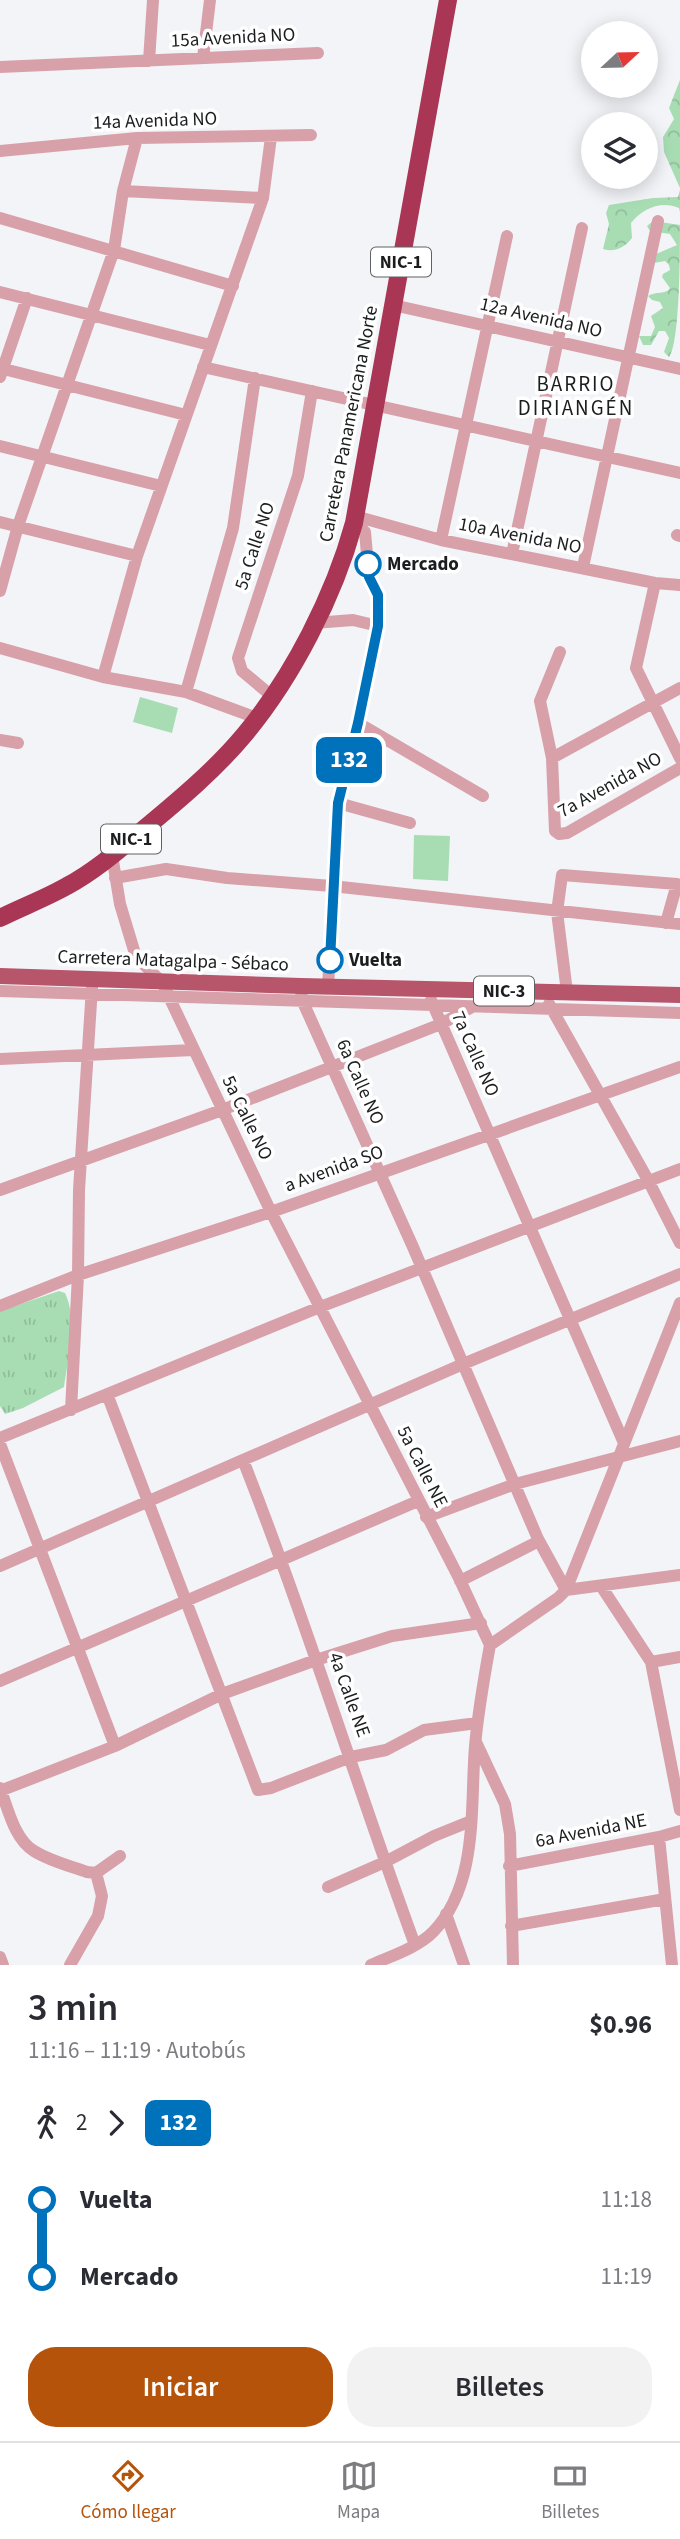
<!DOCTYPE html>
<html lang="es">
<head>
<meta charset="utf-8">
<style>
	:root { --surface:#fff; --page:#f2f2f3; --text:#2b2b33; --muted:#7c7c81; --line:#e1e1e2; --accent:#b45309 }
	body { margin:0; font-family:"Source Sans 3",sans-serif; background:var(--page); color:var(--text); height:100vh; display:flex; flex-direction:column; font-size:26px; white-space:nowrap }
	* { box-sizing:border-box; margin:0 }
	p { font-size:23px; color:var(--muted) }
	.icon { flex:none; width:38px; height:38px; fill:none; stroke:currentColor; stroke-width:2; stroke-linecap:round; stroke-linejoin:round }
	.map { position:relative; height:1965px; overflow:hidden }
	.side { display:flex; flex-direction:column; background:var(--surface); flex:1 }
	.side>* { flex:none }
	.badge { padding:0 14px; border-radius:10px; font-size:24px; line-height:46px }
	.needle { width:46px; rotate:68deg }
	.controls { position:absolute; left:581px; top:21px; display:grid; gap:14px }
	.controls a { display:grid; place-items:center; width:77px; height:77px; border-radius:50%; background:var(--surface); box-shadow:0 4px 18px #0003; font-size:35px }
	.map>.badge { position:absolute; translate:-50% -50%; box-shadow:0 0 0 4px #fff }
	.legs { display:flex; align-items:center; gap:10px; height:77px; padding:0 28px; font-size:23px }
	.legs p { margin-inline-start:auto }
	.summary { display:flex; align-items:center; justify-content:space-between; height:119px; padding:0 28px }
	h1 { font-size:38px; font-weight:600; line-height:52px }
	.cta { display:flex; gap:14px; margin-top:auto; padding:14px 28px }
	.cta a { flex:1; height:80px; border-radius:28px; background:var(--accent); color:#fff; font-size:28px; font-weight:600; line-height:80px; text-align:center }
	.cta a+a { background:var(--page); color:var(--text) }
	ul { padding:0 28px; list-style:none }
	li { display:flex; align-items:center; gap:24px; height:77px; font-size:26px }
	li i { display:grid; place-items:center; width:10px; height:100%; margin:0 9px; background:currentColor }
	li i::after { content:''; width:18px; height:18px; margin:-9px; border:5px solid; border-radius:50%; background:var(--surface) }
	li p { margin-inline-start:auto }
	li:first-child i { background:linear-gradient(#0000 50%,currentColor 0) }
	li:last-child i { background:linear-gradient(currentColor 50%,#0000 0) }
	.dock { display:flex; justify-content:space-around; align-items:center; height:98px; border-top:2px solid var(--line); background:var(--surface); font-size:19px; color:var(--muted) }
	.dock a { display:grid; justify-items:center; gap:4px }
	.dock .active { color:var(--accent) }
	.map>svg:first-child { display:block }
</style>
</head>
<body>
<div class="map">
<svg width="680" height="1965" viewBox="0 0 680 1965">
	<defs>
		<pattern id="forest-crowns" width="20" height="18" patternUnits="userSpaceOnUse" patternTransform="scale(1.75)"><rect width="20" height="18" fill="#a8ddb4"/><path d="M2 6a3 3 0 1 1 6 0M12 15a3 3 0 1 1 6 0" fill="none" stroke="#90bd9a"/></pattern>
		<pattern id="park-tufts" width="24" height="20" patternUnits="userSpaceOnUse" patternTransform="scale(1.75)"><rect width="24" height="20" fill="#a8ddb4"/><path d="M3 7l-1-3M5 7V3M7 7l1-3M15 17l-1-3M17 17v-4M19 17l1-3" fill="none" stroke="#90bd9a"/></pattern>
	</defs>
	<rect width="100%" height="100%" fill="#f2f4f8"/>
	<path fill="#a8ddb4" d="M140 697 178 708 172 733 133 722Z
		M414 835 450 836 448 881 413 879Z"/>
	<path fill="url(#forest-crowns)" d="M680 80V188L664 152 663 137 674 119 669 108Z
		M680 190V212L679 208C661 200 642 209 631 223L632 238C625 247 615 253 603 249L609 224 606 213 609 205 653 198 678 197Z
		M653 221 680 225C680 249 680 344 669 357L664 352 669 338 665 331H659L651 345H643L639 336H651L655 327 651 316 663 308 660 302 652 300 648 296C655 291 666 295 670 288L662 277 663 274 670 270 669 265 665 261 654 263 656 254 677 245 670 234 650 231 647 226Z"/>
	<path fill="url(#park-tufts)" d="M59 1291 65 1293C78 1320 68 1358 64 1387L23 1408 5 1414 0 1406V1311Z"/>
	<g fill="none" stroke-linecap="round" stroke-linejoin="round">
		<path stroke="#d8a0a9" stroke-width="12" d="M203 58 210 0
			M149 61 153 0
			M0 67 318 53
			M0 151 137 138 311 135
			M123 191 263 198
			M0 218 233 286
			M0 292 210 345
			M393 305 680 369
			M203 367 680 473
			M0 368 186 415
			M0 377 27 298
			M0 446 161 486
			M355 516 441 540 655 583 680 585
			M0 522 137 556
			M677 535 680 536
			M441 540 507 236
			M512 554 582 228
			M583 567 658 221
			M655 583 636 668 680 758
			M0 591 18 526 114 250 123 191 137 138
			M314 623 353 620 378 626
			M0 648 103 677 186 692 257 718
			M560 652 540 701 552 758 555 831 559 834 567 833 680 768
			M103 677 137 556 263 198 271 137
			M186 692 233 528 255 378
			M273 697 242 671 238 658 298 476 312 391
			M358 723 483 796
			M0 740 18 743
			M552 758 680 688
			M338 803 410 823
			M112 855 120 904 136 957 162 982 271 1212 459 1578 490 1645
			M115 878 166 869 227 878 332 886 680 924
			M301 986 302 1000 413 1247 538 1539 566 1590 680 1575
			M328 987 338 803 358 723 378 626V595L369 577 365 532 354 523
			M0 991 680 1013
			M567 992 557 912 562 875 677 884 666 923
			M431 1000 624 1443
			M549 1004 648 1180 680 1243
			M0 1059 193 1050
			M0 1190 222 1110 441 1024 472 1007
			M0 1306 78 1275 271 1212 680 1067
			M107 1394 258 1790 271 1788 351 1757 386 1750 424 1730 477 1723
			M71 1410 78 1275 79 1190 92 987
			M0 1438 320 1307 680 1169
			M0 1444 115 1746
			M243 1460C306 1620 356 1784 415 1945
			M426 1517 515 1484 680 1441
			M0 1566 463 1364 680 1274
			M460 1581 539 1541
			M601 1586 651 1662 680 1810
			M651 1662 680 1657
			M0 1681 418 1501
			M476 1742 505 1804 510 1834 513 1965
			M0 1788C8 1808 14 1839 34 1851 50 1861 70 1866 87 1872L96 1873 120 1856
			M0 1791 115 1746 222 1694 316 1660 392 1636 481 1623
			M659 1837 672 1965
			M509 1866 659 1837 680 1831
			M328 1887 385 1862 434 1836 471 1821
			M446 1914 464 1965
			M511 1926 665 1899
			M0 1957 3 1965
			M70 1965 98 1916 102 1896 96 1873
			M371 1965C391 1956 417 1948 433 1932 479 1884 470 1807 475 1746 478 1712 484 1678 490 1645L558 1598 566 1590 680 1303"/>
		<path stroke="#b7556b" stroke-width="16" d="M0 976 301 986 680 995"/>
		<path stroke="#a93655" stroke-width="18" d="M0 918C22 907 46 898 67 886 95 871 120 849 144 829 179 800 216 769 245 734 293 676 334 596 354 523L448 0"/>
	</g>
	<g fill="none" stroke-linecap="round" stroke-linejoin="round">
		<defs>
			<path id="line-1" d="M330 960 338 803 358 723 378 626V595L369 577 368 564"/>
		</defs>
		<use href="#line-1" stroke="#fff" stroke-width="16"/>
		<use href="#line-1" stroke="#0072bc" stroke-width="10"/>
	</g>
	<g fill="#fff" stroke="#0072bc" stroke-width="3.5">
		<circle cx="368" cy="564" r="12"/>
		<circle cx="330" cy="960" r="12"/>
	</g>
	<g text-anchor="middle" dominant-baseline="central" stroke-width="7" stroke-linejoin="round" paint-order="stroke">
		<g fill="#fff" stroke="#606162" stroke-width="2">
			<rect x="371" y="247.5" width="60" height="29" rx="5"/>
			<rect x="101" y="824.5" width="60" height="29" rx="5"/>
			<rect x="474" y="976.5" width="60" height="29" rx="5"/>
		</g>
		<g font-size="18" font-weight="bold" fill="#1c1d1e">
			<text x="401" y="262">NIC-1</text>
			<text x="131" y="839">NIC-1</text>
			<text x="504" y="991">NIC-3</text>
		</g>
		<g font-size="19" fill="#1c1d1e" stroke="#fff">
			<text transform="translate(233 38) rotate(-3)">15a Avenida NO</text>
			<text transform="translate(155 121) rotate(-2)">14a Avenida NO</text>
			<text transform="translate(541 318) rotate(13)">12a Avenida NO</text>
			<text transform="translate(349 424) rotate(-79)">Carretera Panamericana Norte</text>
			<text transform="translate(520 536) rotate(11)">10a Avenida NO</text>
			<text transform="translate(255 546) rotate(-72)">5a Calle NO</text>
			<text transform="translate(610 785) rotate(-29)">7a Avenida NO</text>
			<text transform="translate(173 961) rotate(2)">Carretera Matagalpa - Sébaco</text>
			<text transform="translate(475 1054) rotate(66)">7a Calle NO</text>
			<text transform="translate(360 1082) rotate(66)">6a Calle NO</text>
			<text transform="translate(247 1118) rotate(64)">5a Calle NO</text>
			<text transform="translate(334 1169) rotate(-20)">a Avenida SO</text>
			<text transform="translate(422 1467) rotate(63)">5a Calle NE</text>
			<text transform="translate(349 1695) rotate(70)">4a Calle NE</text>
			<text transform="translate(591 1831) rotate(-11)">6a Avenida NE</text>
		</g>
		<g font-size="19" font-weight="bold" fill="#1c1d1e" stroke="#fff" text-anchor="start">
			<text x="387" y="564">Mercado</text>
			<text x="349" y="960">Vuelta</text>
		</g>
		<g font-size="21" letter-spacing="2" fill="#1c1d1e" stroke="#fff">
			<text x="576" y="384">BARRIO<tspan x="576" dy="24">DIRIANGÉN</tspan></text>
		</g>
	</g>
</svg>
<div class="controls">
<a><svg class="needle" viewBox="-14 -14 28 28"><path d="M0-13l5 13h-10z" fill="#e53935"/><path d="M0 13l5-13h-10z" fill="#7c7c81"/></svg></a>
<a><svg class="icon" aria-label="layers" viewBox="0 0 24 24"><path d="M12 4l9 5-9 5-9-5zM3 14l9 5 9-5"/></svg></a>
</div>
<b class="badge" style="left:349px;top:760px;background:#0072bc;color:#fff">132</b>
</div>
<section class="side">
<div class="summary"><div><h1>3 min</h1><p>11:16 – 11:19 · Autobús</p></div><b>$0.96</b></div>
<div class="legs"><svg class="icon" aria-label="walk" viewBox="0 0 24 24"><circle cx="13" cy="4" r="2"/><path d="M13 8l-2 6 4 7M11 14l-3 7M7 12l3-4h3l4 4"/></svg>2<svg class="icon" aria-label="forward" viewBox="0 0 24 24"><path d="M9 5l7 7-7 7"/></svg><b class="badge" style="background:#0072bc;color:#fff">132</b></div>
<ul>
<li><i style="color:#0072bc"></i><b>Vuelta</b><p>11:18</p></li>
<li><i style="color:#0072bc"></i><b>Mercado</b><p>11:19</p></li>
</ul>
<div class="cta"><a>Iniciar</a><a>Billetes</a></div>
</section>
<nav class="dock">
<a class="active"><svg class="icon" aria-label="directions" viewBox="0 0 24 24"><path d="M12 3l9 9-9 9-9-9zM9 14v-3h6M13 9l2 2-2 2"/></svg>Cómo llegar</a>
<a><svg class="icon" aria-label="map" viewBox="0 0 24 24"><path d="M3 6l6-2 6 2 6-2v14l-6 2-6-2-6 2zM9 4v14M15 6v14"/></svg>Mapa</a>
<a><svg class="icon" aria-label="tickets" viewBox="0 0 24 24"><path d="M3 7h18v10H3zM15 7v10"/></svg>Billetes</a>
</nav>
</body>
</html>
